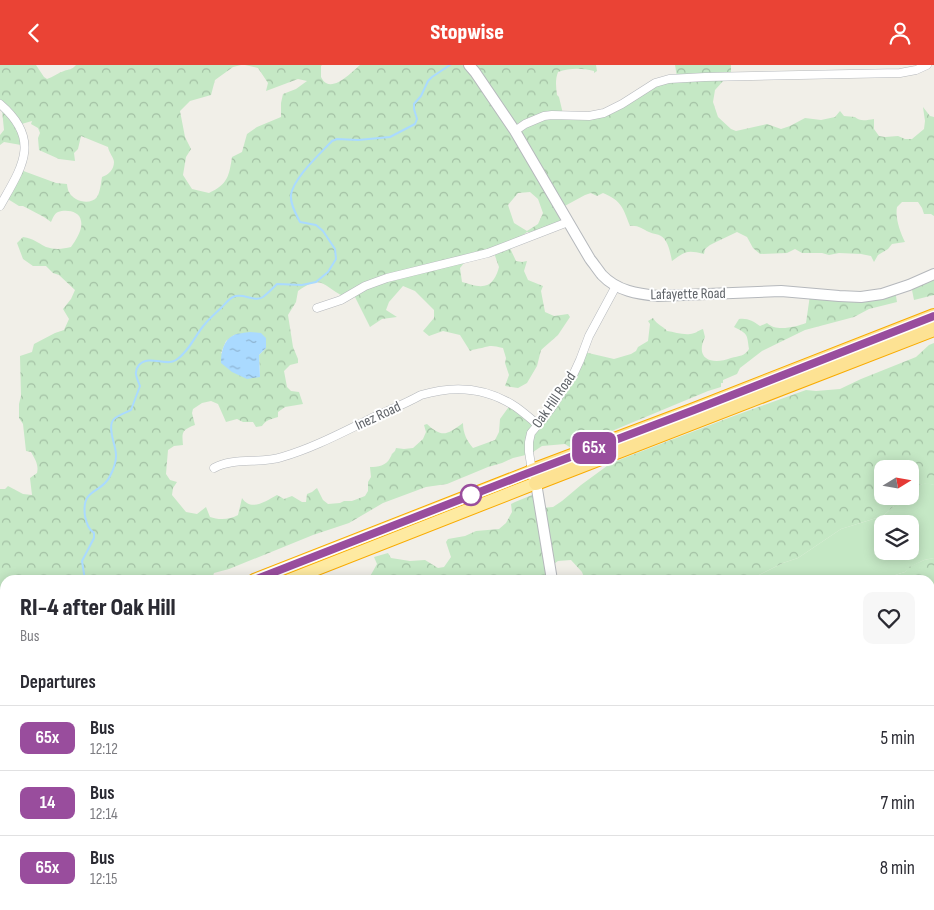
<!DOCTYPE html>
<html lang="en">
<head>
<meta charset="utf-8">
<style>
	:root { --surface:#fff; --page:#f7f7f7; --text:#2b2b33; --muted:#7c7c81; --line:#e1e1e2; --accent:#ea4335 }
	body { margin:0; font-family:"Sofia Sans Condensed",sans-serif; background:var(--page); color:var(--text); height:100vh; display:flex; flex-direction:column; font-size:19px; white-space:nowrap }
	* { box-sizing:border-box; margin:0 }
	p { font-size:16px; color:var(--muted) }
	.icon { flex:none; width:28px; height:28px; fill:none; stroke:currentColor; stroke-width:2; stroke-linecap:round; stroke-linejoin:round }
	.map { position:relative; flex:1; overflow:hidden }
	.panel { position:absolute; left:0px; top:510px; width:935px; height:335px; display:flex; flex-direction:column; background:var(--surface); border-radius:15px 15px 0 0; box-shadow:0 2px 12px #0003 }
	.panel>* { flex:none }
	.badge { padding:0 10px; border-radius:8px; font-size:18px; line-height:32px }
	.needle { width:32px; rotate:79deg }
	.buttons { position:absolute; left:874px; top:395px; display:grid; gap:10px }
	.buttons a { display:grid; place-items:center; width:45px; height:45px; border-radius:10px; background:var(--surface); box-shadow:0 2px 12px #0003; font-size:25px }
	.map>.badge { position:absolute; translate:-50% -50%; box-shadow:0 0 0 2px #fff }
	h2 { padding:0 20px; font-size:19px; line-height:45px }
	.round { display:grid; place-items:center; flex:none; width:52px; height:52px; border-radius:10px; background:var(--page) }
	.headline { display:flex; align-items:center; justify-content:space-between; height:85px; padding:0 20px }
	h1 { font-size:24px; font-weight:800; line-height:38px }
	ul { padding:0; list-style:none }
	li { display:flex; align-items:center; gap:15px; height:65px; padding:0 20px; border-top:1px solid var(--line) }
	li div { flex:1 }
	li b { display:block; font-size:19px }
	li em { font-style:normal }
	li .badge { min-width:55px; font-weight:700; text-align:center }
	header { display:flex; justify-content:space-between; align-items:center; height:65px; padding:0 20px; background:var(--accent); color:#fff; font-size:22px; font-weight:800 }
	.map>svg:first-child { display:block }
</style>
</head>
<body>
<header><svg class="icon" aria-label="back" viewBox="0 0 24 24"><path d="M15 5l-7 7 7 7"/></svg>Stopwise<svg class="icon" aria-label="person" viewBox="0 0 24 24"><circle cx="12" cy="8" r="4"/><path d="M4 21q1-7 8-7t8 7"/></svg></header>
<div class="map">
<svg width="934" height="845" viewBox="0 0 934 845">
	<defs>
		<pattern id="forest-crowns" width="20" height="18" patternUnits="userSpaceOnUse" patternTransform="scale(1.25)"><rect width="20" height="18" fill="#c5e8c5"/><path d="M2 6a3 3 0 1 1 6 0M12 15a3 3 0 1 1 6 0" fill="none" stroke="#a3c0a4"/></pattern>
		<pattern id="wetland-marsh" width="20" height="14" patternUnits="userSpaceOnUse" patternTransform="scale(1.25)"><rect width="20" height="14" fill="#c5e8c5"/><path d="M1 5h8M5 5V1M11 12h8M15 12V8" fill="none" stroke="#a3c0a4"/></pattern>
		<pattern id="water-ripples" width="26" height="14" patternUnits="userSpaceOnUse" patternTransform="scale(1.25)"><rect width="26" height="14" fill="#aadaff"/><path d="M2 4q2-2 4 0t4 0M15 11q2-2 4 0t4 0" fill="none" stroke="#8eb4d2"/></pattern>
	</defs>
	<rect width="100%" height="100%" fill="#f1efe8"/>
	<path fill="#c5e8c5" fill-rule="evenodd" d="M927 418 934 420V493L924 495 910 502 905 507 895 510 884 515H749L783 498 798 493 841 464 883 451 894 441 899 440 906 431H910V428L918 420ZM882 459H910V486H882Z
		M934 563V611L930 610V572Z"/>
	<path fill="url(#forest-crowns)" fill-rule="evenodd" d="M0 0H36L44 12 47 14C53 12 58 8 64 6 69 4 72 5 76 0H241L233 2 215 15 211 30 190 36 180 46 185 72 191 84 186 92 183 110 192 124 209 128C228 119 229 111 232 92L242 87 247 69 257 62 281 52V38L283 29 296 24 307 16 298 14 266 26 268 18 258 3 245 0H322L321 1V12C322 14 324 17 326 18 336 24 353 6 360 0H596L597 6 594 8V6C581 3 570 3 558 7 555 15 556 22 557 30L559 32 563 49 602 48 649 21 677 12 675 0H731V10L724 15 715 25 713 37 718 52 731 64 736 66 767 59 781 64 790 61 805 53 821 55 835 52 840 46 844 51 855 52C860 57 867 55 874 54V64L879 71 885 72 898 71 905 74H912L924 64 925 56 923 42 930 51 934 52V151L931 149H924L922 143 918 137H902L897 142C895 153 900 167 905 177L892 179 888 184 878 190 874 197 871 191 861 189 839 188 829 190 822 188H802L795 184 787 188 760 189 753 183 747 172 737 167 716 177 710 180 705 184 704 189C687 185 686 186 672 196 670 187 668 175 661 171 658 169 653 169 649 167 642 164 638 160 630 161 623 143 622 136 603 128L597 131 591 128 585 130 561 143 567 154 538 169 527 167 509 181 516 196 522 197 527 196 524 206 528 215 543 221 541 226 545 247 554 251 568 249 570 252 558 270 541 285 537 301 527 318 518 323 505 321 509 310 505 298 506 293 503 283C493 281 492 280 482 283 477 284 474 284 470 286L460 270 443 266 429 271 423 266 434 253V245L415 226 403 221 389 237 386 245 397 252 382 254 370 262 353 228 345 232C323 222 323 208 298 226L296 237 288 250 293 282 298 294V298L290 300 284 306 287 322 291 326 299 327 303 339 285 342 278 347V352C271 354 266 355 262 361L256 362 253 357H243L237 354 226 357 218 339 211 336 202 338 193 344 192 348 195 360C181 365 182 368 183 380L174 381 168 385 166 409 170 415 177 417 173 423 172 430 186 447 197 449 206 442 210 452C218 455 230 455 238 450L242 433C251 447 266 436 277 430L284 434 292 431 302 437H306L307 429 312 427 317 423 323 435 328 439 340 438 344 436H352L365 431 368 426V417L371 412 370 402C378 402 386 401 390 393 394 386 389 392 395 386L396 383 404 384 413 383 423 374 426 367 424 360 427 359C442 373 447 370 463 358 463 368 467 376 473 383L495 375 499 367 500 354 511 339 539 358 584 287 614 294 631 289 636 286 638 282 648 276 650 259 648 256 653 253C657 260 663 261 667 266 674 267 683 270 690 269 695 269 699 265 703 264L705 272C694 295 713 300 731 293 739 291 745 291 749 284 747 269 748 269 734 262L739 254C748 253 753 256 760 261L767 258C776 267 795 262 806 258L810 230 855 232 895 225 897 237 869 244 854 252 805 265 762 286 740 303 737 309 723 315V318H721V322L708 326 571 383 565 379 542 381 530 389 513 393 502 398 488 402 447 419 426 422 383 438 349 458 313 470 229 504 214 508 213 511 204 515H5V533L0 526V424H5L8 421 23 429 32 430 30 413 37 408C39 400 35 394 31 387L26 386 23 359 19 353V339L21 331 20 291 32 287 34 279 55 268 64 265 69 254 63 244 71 234 75 225 59 210 53 208 46 201H33L23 194 17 178 23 172C35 174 36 177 46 182 55 185 63 184 71 182 76 175 83 164 81 156 80 146 66 144 58 147 54 149 53 153 51 157L44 152 23 141H19L3 131 18 104 56 118 67 119C67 120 68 126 69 127 73 136 90 141 97 132 100 128 101 118 102 112 108 110 114 105 114 97 114 93 109 88 108 82L81 71 78 84 74 88 75 96 59 94 39 85 38 73 40 68 38 63 31 59 32 56 18 60 21 80 4 77 0 80V70L4 65 2 45 0 42ZM530 127 538 134 543 148 538 159 527 166 514 158 508 140 518 128ZM494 188 499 202C498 206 496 211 494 214 486 226 473 220 462 217L460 203 468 193ZM234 270 266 283 259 290 260 312 221 288 226 276Z
		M934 209V230L914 235 911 220Z
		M934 278V420C922 417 918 419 910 428V404H882V431H906L899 440 895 442 894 441 883 451 841 464 798 493 783 498 749 515H585L582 507 571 495 558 496 551 501 553 515H368L377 499 374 492 388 488 391 493 410 496 425 495 438 503 444 502 451 492 446 477 448 474 465 471 476 466 499 464 506 458 512 447 511 439 515 437 537 428 541 443 553 442 562 436 581 420 611 398 731 352 806 325 816 326 840 324 861 314 916 292 929 280Z
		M934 493V563L930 572V515H884L895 510 905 507 909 502 924 495Z
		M930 610 934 611V759L930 764Z
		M5 673V840H197L192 845H0V675Z
		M328 840H350L351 845H332Z
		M386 840H405L407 845H387Z
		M639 840H825L821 845H614L625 841 627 842Z"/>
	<path fill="url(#wetland-marsh)" d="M934 759V831L930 829V764Z"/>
	<path fill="url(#water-ripples)" d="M250 267 261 268 266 273V283L259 290 260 312 247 314 232 307 221 298C221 288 223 275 234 270 238 268 245 268 250 267Z
		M930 829 934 831V845H821L825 840H930Z
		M350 840H386L387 845H351Z"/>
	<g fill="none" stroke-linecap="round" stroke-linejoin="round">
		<path stroke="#aadaff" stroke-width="2" d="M85 515 82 496 94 473V468C88 464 86 457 85 451 81 422 102 429 110 411 113 406 116 397 116 392 117 382 108 367 112 357 114 351 126 348 131 345L140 321C137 313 133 307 139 300 149 289 166 302 176 295 189 287 195 270 205 259 210 253 216 248 222 242 225 239 229 234 233 232 243 227 254 238 263 232 268 228 273 223 277 219L302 220 316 217 328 207 336 194 335 184 323 166 316 160 300 157C296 149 290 139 291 130 293 113 320 89 332 76L337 74 358 75 390 72 415 59 417 54 414 44V39L421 31 428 16 432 12 450 0"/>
		<defs>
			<path id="minor" d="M0 39C42 75 22 102 0 141
				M515 66 525 59 544 51 552 50 589 51 604 48 622 39 655 18 669 14 705 12 900 8 916 5 927 0
				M317 243 341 235 365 221 387 213 488 188 568 157
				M214 403C233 392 262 399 282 392 313 383 341 368 370 354 387 346 405 339 421 330 454 320 486 322 516 342 523 347 530 353 537 359
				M532 406 529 387V377L531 368 550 345 574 308 580 295 589 271 616 221"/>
			<path id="tertiary" d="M469 0 475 7 515 66 590 194C594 199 598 205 602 210 617 226 638 229 658 231L781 226 839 231 861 232 882 229 909 220 934 209
				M534 412 536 418 552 515
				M541 845 544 840"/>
			<path id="trunk" d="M254 515 532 406
				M289 515 536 418
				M0 629 5 627
				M0 644 5 641"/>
			<path id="motorway" d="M532 406 694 345 934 251
				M536 418 934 264"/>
		</defs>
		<use href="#minor" stroke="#b5b8bc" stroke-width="9"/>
		<use href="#tertiary" stroke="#b5b8bc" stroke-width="12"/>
		<use href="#trunk" stroke="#f9ab00" stroke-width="14"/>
		<use href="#motorway" stroke="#f9ab00" stroke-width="16"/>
		<use href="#minor" stroke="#fff" stroke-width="8"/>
		<use href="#tertiary" stroke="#fff" stroke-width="10"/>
		<use href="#trunk" stroke="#feeaa1" stroke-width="12"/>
		<use href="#motorway" stroke="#fde293" stroke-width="14"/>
	</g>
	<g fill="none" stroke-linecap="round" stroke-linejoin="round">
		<defs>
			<path id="line" d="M254 515 523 410 694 345 934 251"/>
		</defs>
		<use href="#line" stroke="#fff" stroke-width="11"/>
		<use href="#line" stroke="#994d9d" stroke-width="8"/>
	</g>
	<circle fill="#fff" stroke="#994d9d" stroke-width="2.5" cx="471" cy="430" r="10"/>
	<g text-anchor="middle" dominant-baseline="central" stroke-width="4" stroke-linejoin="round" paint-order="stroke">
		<g font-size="15" fill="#5f6368" stroke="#fff">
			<text transform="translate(688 229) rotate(-1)">Lafayette Road</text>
			<text transform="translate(554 335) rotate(-55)">Oak Hill Road</text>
			<text transform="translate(378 351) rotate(-25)">Inez Road</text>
		</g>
	</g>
</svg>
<div class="buttons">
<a><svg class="needle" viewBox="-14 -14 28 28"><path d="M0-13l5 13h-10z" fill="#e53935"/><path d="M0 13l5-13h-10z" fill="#7c7c81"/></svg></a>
<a><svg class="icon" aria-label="layers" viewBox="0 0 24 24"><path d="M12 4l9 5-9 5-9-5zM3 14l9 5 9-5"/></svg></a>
</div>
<b class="badge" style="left:594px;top:383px;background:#994d9d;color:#fff">65x</b>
<section class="panel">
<div class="headline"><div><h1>RI-4 after Oak Hill</h1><p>Bus</p></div><a class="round"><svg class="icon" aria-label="heart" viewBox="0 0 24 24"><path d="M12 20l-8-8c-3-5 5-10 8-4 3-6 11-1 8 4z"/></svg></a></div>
<h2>Departures</h2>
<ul>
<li><span class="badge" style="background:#994d9d;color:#fff">65x</span><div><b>Bus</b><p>12:12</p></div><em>5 min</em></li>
<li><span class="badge" style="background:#994d9d;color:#fff">14</span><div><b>Bus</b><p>12:14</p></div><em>7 min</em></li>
<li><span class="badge" style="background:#994d9d;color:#fff">65x</span><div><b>Bus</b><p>12:15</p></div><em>8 min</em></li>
</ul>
</section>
</div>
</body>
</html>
